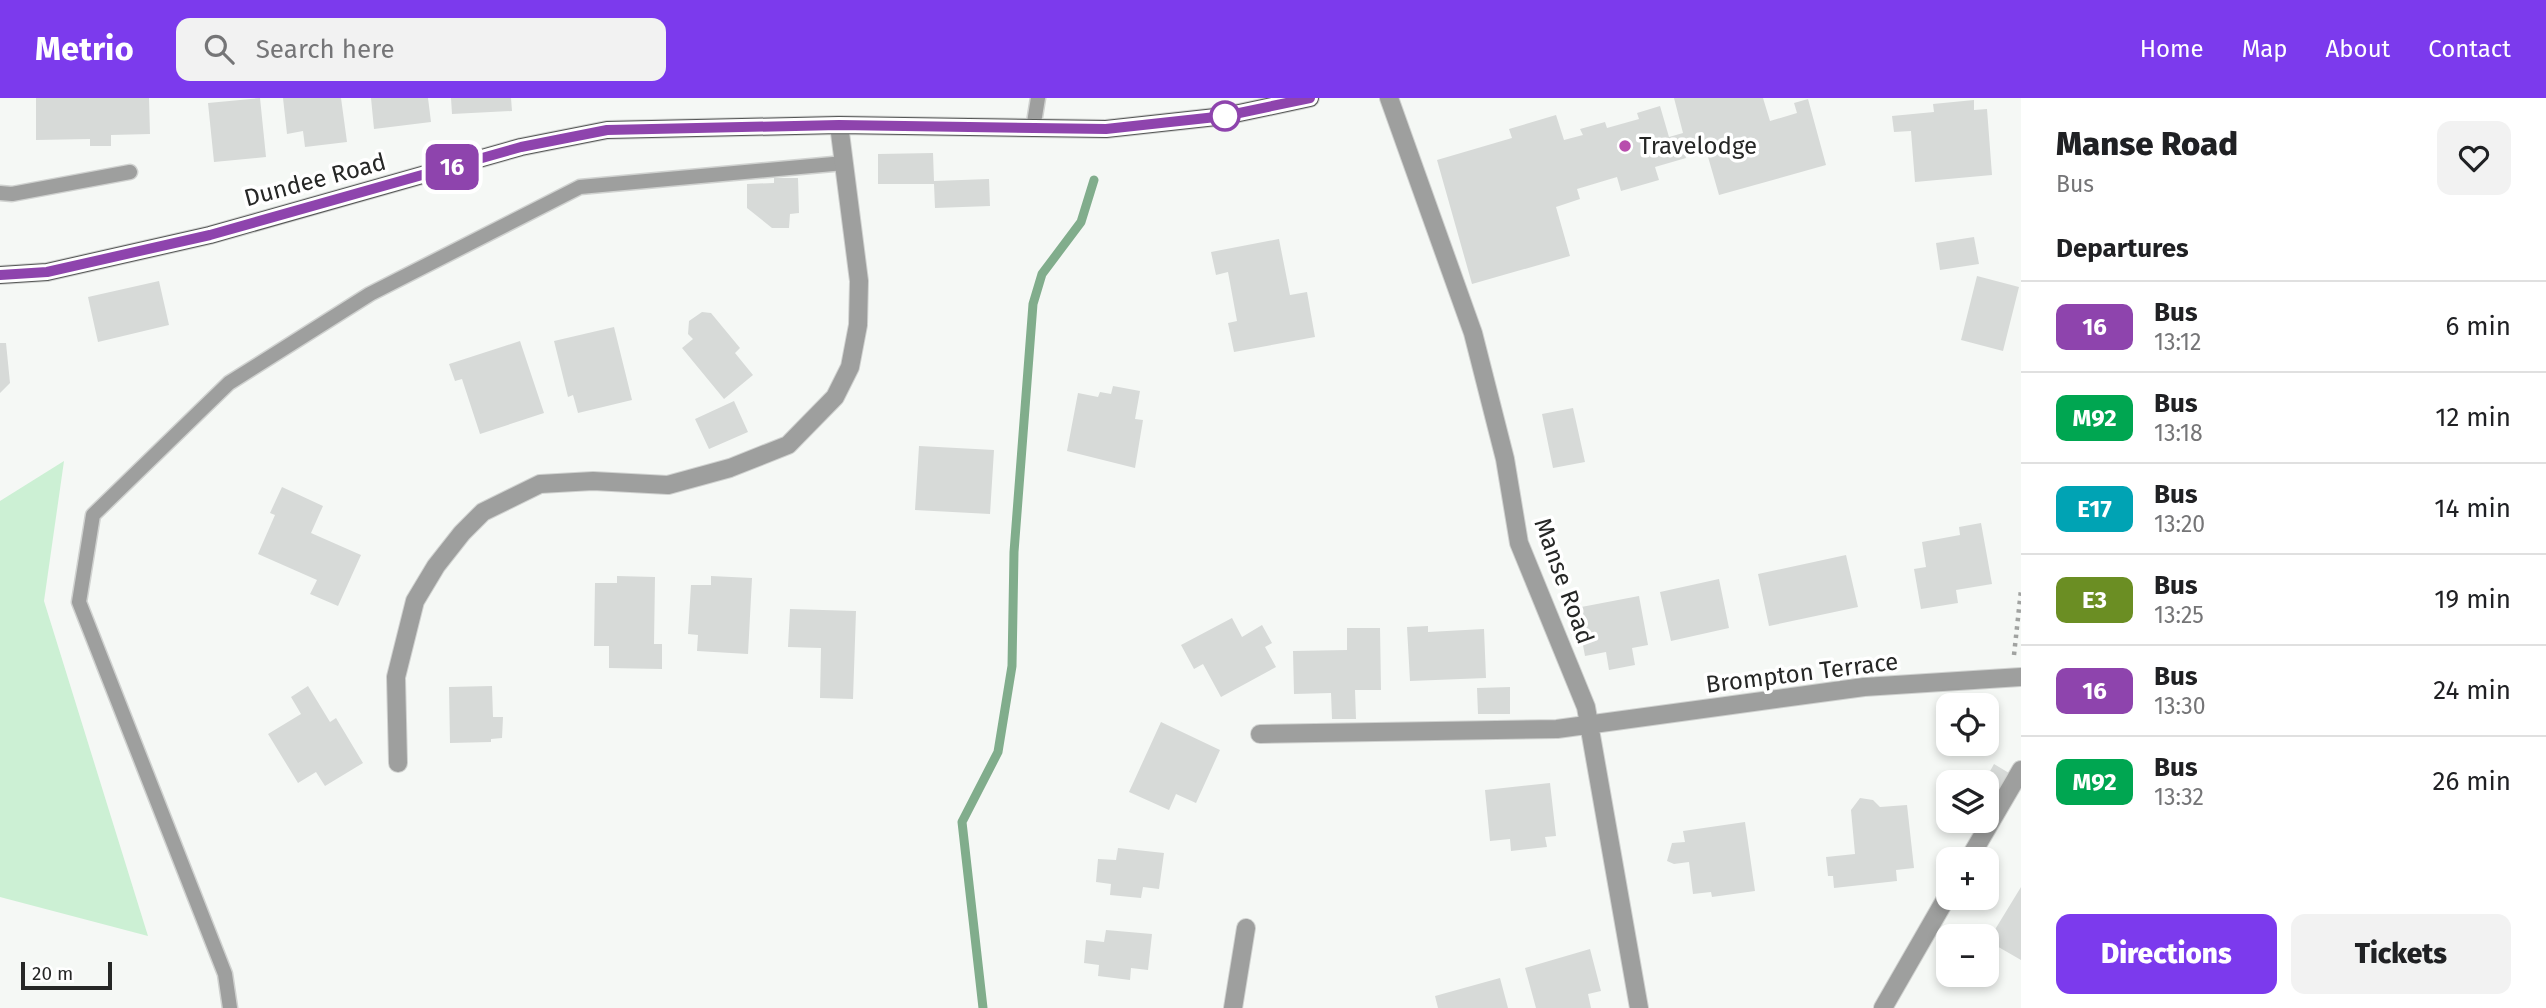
<!DOCTYPE html>
<html lang="en">
<head>
<meta charset="utf-8">
<style>
	:root { --surface:#fff; --page:#f2f2f2; --text:#202124; --muted:#757577; --line:#e0e0e0; --accent:#7c3aed }
	body { margin:0; font-family:"Fira Sans",sans-serif; background:var(--page); color:var(--text); height:100vh; display:flex; flex-direction:column; font-size:26px; white-space:nowrap }
	* { box-sizing:border-box; margin:0 }
	p { font-size:23px; color:var(--muted) }
	.icon { flex:none; width:38px; height:38px; fill:none; stroke:currentColor; stroke-width:2; stroke-linecap:round; stroke-linejoin:round }
	.map { position:relative; flex:1; overflow:hidden }
	.drawer { display:flex; flex-direction:column; background:var(--surface); width:525px }
	.drawer>* { flex:none }
	.badge { padding:0 14px; border-radius:10px; font-size:24px; line-height:46px }
	.buttons { position:absolute; left:1936px; top:595px; display:grid; gap:14px }
	.buttons a { display:grid; place-items:center; width:63px; height:63px; border-radius:14px; background:var(--surface); box-shadow:0 4px 10px #0003; font-size:35px }
	.scale { position:absolute; left:21px; bottom:18px; width:91px; box-sizing:border-box; padding-left:7px; border:4px solid #262726; border-top:0; font-size:19px; line-height:24px; white-space:nowrap; color:#262726; -webkit-text-stroke:5px #fff; paint-order:stroke }
	.map>.badge { position:absolute; translate:-50% -50%; box-shadow:0 0 0 4px #fff }
	h2 { padding:0 35px; font-size:26px; line-height:63px }
	.round { display:grid; place-items:center; flex:none; width:74px; height:74px; border-radius:14px; background:var(--page) }
	.overview { display:flex; align-items:center; justify-content:space-between; height:119px; padding:0 35px }
	h1 { font-size:33px; font-weight:800; line-height:52px }
	.action { display:flex; gap:14px; margin-top:auto; padding:14px 35px }
	.action a { flex:1; height:80px; border-radius:14px; background:var(--accent); color:#fff; font-size:28px; font-weight:800; line-height:80px; text-align:center }
	.action a+a { background:var(--page); color:var(--text) }
	ul { padding:0; list-style:none }
	li { display:flex; align-items:center; gap:21px; height:91px; padding:0 35px; border-top:2px solid var(--line) }
	li div { flex:1 }
	li b { display:block; font-size:26px }
	li em { font-style:normal }
	li .badge { min-width:77px; font-weight:700; text-align:center }
	header { display:flex; align-items:center; gap:42px; box-sizing:border-box; height:98px; padding:0 35px; background:var(--accent); color:#fff }
	header strong { font-size:33px }
	nav { display:flex; gap:38px; margin-inline-start:auto; font-size:24px }
	.search { width:490px; height:63px; background:var(--page); display:flex; align-items:center; gap:18px; box-sizing:border-box; padding:0 24px; border-radius:14px; color:var(--muted); font-size:26px }
	main { display:flex; flex:1; min-height:0 }
	.map>svg:first-child { display:block }
</style>
</head>
<body>
<header>
<strong>Metrio</strong>
<div class="search"><svg class="icon" aria-label="search" viewBox="0 0 24 24"><circle cx="10" cy="10" r="6"/><path d="M15 15l6 6"/></svg>Search here</div>
<nav><a>Home</a><a>Map</a><a>About</a><a>Contact</a></nav>
</header>
<main>
<div class="map">
<svg width="2021" height="910" viewBox="0 0 2021 910">
	<rect width="100%" height="100%" fill="#f5f8f5"/>
	<path fill="#ccf0d4" d="M64 363 44 503 148 838 0 799V403Z"/>
	<g fill="none" stroke-linecap="round" stroke-linejoin="round">
		<path stroke="#81ad8c" stroke-width="9" d="M983 910 962 724 998 654 1012 568 1014 454 1033 206 1042 176 1081 124 1094 82"/>
	</g>
	<path fill="#d7dad8" d="M36 0H149L150 36 111 37V48H90V41L36 42Z
		M260 0 266 59 214 64 208 5Z
		M283 0H341L347 44 305 49 303 33 287 36Z
		M371 0H428L431 24 374 31Z
		M451 0H511L512 13 452 16Z
		M1674 0H1763L1770 23 1797 15 1794 5 1808 1 1826 67 1719 97 1704 45 1683 49 1686 60 1655 69 1659 82 1621 93 1617 79 1577 91 1580 101 1556 109 1570 158 1472 186 1437 62 1512 40 1509 31 1556 17 1564 42 1583 37 1580 31 1605 24 1607 30 1639 21 1637 15 1660 8 1669 39 1683 35Z
		M1974 2V12L1987 11 1992 77 1915 84 1911 33 1894 34 1892 18 1934 14 1933 6Z
		M933 55 934 83 989 81 990 108 935 110 934 86H878V56Z
		M774 80H798L799 115 790 116 789 130H772L747 110V86L774 85Z
		M1974 139 1979 166 1940 172 1936 145Z
		M1279 141 1290 197 1307 194 1315 239 1234 254 1228 225 1237 223 1228 174 1216 177 1211 154Z
		M1977 178 2019 189 2003 253 1961 242Z
		M159 183 169 227 98 244 88 199Z
		M702 214 711 215 740 250 735 255 753 277 724 301 682 250 693 241 688 236 689 223Z
		M614 229 632 302 578 315 573 297 568 299 554 243Z
		M520 243 544 315 480 336 462 281 455 283 449 266Z
		M0 245H6L10 285 0 295Z
		M1113 288 1140 293 1135 321 1143 322 1135 370 1067 353 1078 295 1098 299 1100 294 1111 296Z
		M734 303 748 334 709 351 695 321Z
		M1573 310 1585 364 1553 370 1542 316Z
		M919 348 994 352 990 416 915 412Z
		M282 389 323 408 311 435 361 457 338 508 310 496 317 482 258 456 275 417 270 415Z
		M1981 425 1992 486 1956 492 1958 505 1921 511 1914 471 1926 469 1922 444 1960 437 1959 429Z
		M1846 457 1858 509 1769 528 1758 476Z
		M617 478 655 479 654 546H662V571L609 570V548H594L595 485H617Z
		M711 478 752 480 748 556 697 553 698 537 688 536 691 487H711Z
		M1719 481 1729 530 1671 543 1660 494Z
		M1639 498 1648 547 1632 550 1635 567 1609 572 1606 554 1585 558 1576 510Z
		M790 511 856 513 853 601 820 600 821 550 788 549Z
		M1232 520 1242 539 1262 527 1272 545 1265 549 1276 569 1221 599 1203 566 1194 571 1181 547Z
		M1428 528V534L1484 531 1486 580 1410 583 1407 529Z
		M1347 530H1380L1381 592H1355L1356 621H1332L1331 595 1294 596 1293 553 1347 552Z
		M308 588 330 624 336 620 363 665 325 688 316 674 298 685 268 636 301 616 291 599Z
		M492 588 493 619H503L502 640 491 641V644L450 645 449 589Z
		M1510 589V616H1478L1477 590Z
		M1161 624 1220 652 1196 705 1176 696 1169 712 1129 694Z
		M1994 666 2009 675 1993 705 1986 702 1984 684Z
		M1550 685 1556 738 1545 739 1547 749 1511 753 1510 741 1490 743 1485 692Z
		M1860 700 1873 702 1880 709 1907 707 1914 770 1896 772 1897 783 1834 790 1833 778H1828L1826 759 1855 756 1851 712Z
		M1745 724 1755 793 1712 799 1711 794 1693 796 1689 764 1674 766 1667 763 1672 745 1685 744 1683 733Z
		M1118 750 1164 755 1159 791 1143 789 1141 800 1110 797 1111 786 1096 784 1098 761 1116 762Z
		M2021 789V862L1988 843Z
		M1106 832 1152 836 1148 872 1131 870 1130 882 1098 878 1099 867 1084 865 1086 842 1104 844Z
		M1590 851 1601 893 1588 896 1591 910H1536L1525 870Z
		M1500 880 1508 910H1438L1435 898Z"/>
	<g fill="none" stroke-linecap="round" stroke-linejoin="round">
		<defs>
			<path id="lane" d="M1033 31 1038 0
				M0 95 12 96 130 74
				M230 910 225 876 79 504 93 417 229 285 370 196 580 89 844 65"/>
			<path id="street" d="M1389 0 1473 235 1505 361 1519 445 1586 609 1639 910
				M1260 636 1557 631 1864 589 2021 579
				M398 665 396 579 415 503 436 468 462 435 483 414 540 386 593 383 668 387 730 370 788 347 835 299 850 269 858 227 859 183 839 27
				M1969 761 2021 672
				M1233 910 1246 830
				M1883 910 1948 797"/>
			<path id="primary" d="M0 177 47 174 210 137 521 49 607 32 839 27 1106 31 1225 18 1310 0"/>
		</defs>
		<use href="#lane" stroke="#d0d2d0" stroke-width="17"/>
		<use href="#street" stroke="#d0d2d0" stroke-width="20"/>
		<use href="#primary" stroke="#d0d2d0" stroke-width="20"/>
		<path stroke="#a1a3a1" stroke-width="4.5" stroke-dasharray="3.5 5" stroke-linecap="butt" d="M2014 557 2021 492"/>
		<use href="#lane" stroke="#9e9f9e" stroke-width="14"/>
		<use href="#street" stroke="#9e9f9e" stroke-width="18"/>
		<use href="#primary" stroke="#565857" stroke-width="18"/>
	</g>
	<g fill="none" stroke-linecap="round" stroke-linejoin="round">
		<defs>
			<path id="line" d="M0 177 47 174 210 137 521 49 607 32 839 27 1106 31 1225 18 1310 0"/>
		</defs>
		<use href="#line" stroke="#fff" stroke-width="16"/>
		<use href="#line" stroke="#8e44ad" stroke-width="10"/>
	</g>
	<circle fill="#fff" stroke="#8e44ad" stroke-width="3.5" cx="1225" cy="18" r="14"/>
	<circle fill="#b84dad" stroke="#fff" stroke-width="2.5" cx="1625" cy="48" r="7"/>
	<g text-anchor="middle" dominant-baseline="central" stroke-width="7" stroke-linejoin="round" paint-order="stroke">
		<g font-size="24" fill="#262726" stroke="#fff" text-anchor="start">
			<text x="1639" y="48">Travelodge</text>
		</g>
		<g font-size="24" fill="#262726" stroke="#fff">
			<text transform="translate(315 82) rotate(-15)">Dundee Road</text>
			<text transform="translate(1564 483) rotate(70)">Manse Road</text>
			<text transform="translate(1802 575) rotate(-7)">Brompton Terrace</text>
		</g>
	</g>
</svg>
<div class="buttons">
<a><svg class="icon" aria-label="locate" viewBox="0 0 24 24"><circle cx="12" cy="12" r="6"/><path d="M12 2v4M12 18v4M2 12h4M18 12h4"/></svg></a>
<a><svg class="icon" aria-label="layers" viewBox="0 0 24 24"><path d="M12 4l9 5-9 5-9-5zM3 14l9 5 9-5"/></svg></a>
<a>+</a>
<a>−</a>
</div>
<div class="scale">20 m</div>
<b class="badge" style="left:452px;top:69px;background:#8e44ad;color:#fff">16</b>
</div>
<section class="drawer">
<div class="overview"><div><h1>Manse Road</h1><p>Bus</p></div><a class="round"><svg class="icon" aria-label="heart" viewBox="0 0 24 24"><path d="M12 20l-8-8c-3-5 5-10 8-4 3-6 11-1 8 4z"/></svg></a></div>
<h2>Departures</h2>
<ul>
<li><span class="badge" style="background:#8e44ad;color:#fff">16</span><div><b>Bus</b><p>13:12</p></div><em>6 min</em></li>
<li><span class="badge" style="background:#00a651;color:#fff">M92</span><div><b>Bus</b><p>13:18</p></div><em>12 min</em></li>
<li><span class="badge" style="background:#00a3b4;color:#fff">E17</span><div><b>Bus</b><p>13:20</p></div><em>14 min</em></li>
<li><span class="badge" style="background:#6b8e23;color:#fff">E3</span><div><b>Bus</b><p>13:25</p></div><em>19 min</em></li>
<li><span class="badge" style="background:#8e44ad;color:#fff">16</span><div><b>Bus</b><p>13:30</p></div><em>24 min</em></li>
<li><span class="badge" style="background:#00a651;color:#fff">M92</span><div><b>Bus</b><p>13:32</p></div><em>26 min</em></li>
</ul>
<div class="action"><a>Directions</a><a>Tickets</a></div>
</section>
</main>
</body>
</html>
